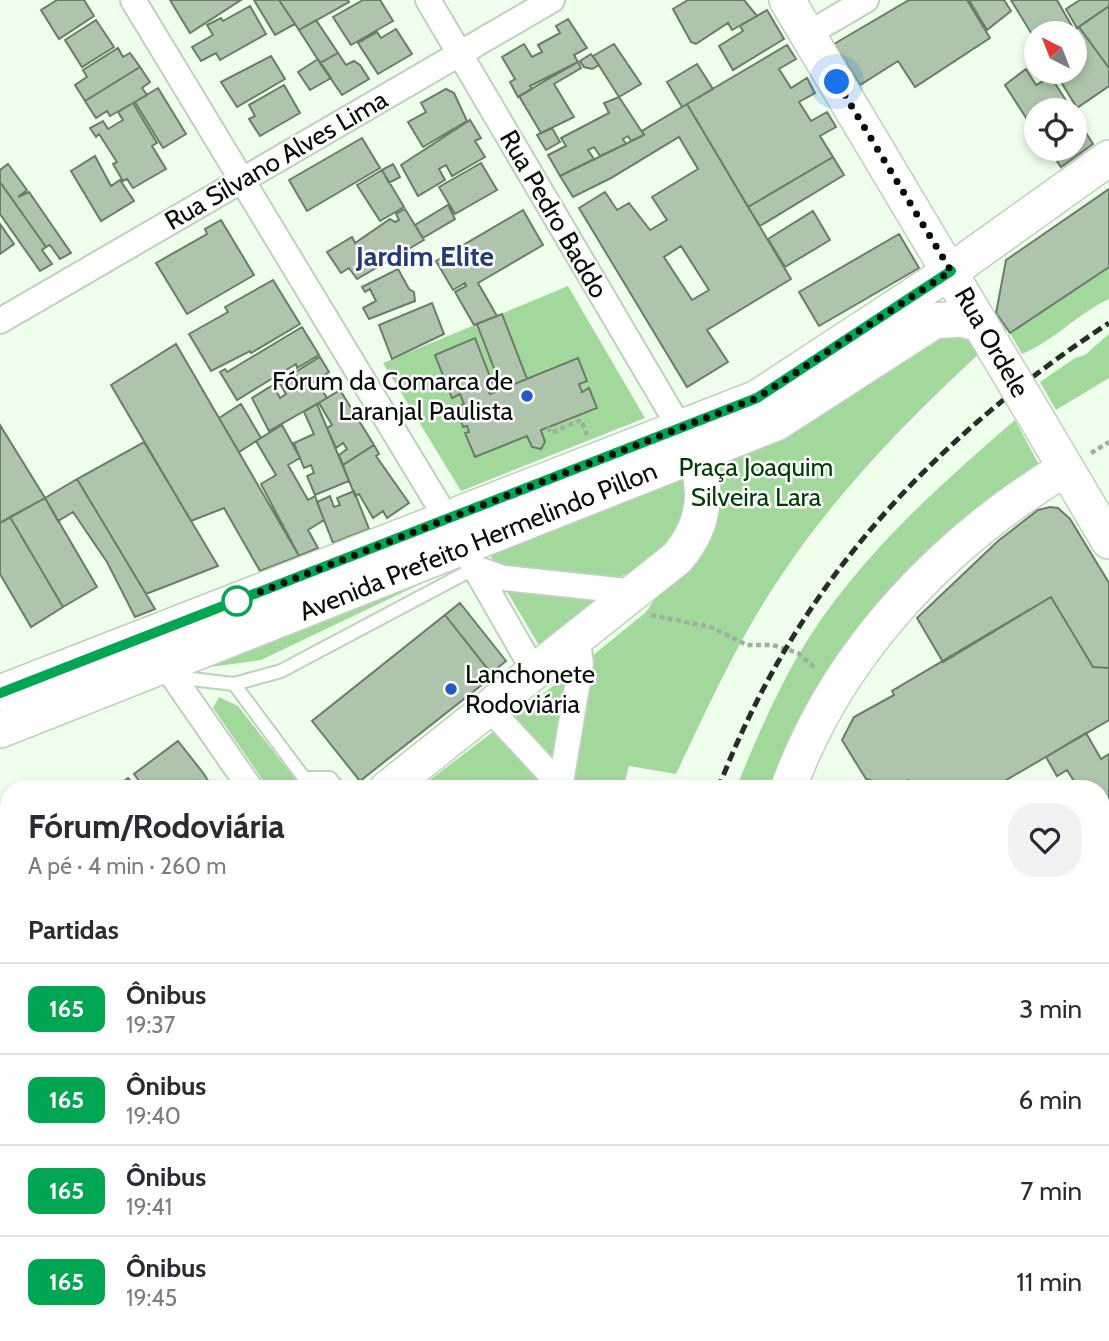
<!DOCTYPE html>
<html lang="pt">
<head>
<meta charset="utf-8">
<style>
	:root { --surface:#fff; --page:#f2f2f3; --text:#2b2b33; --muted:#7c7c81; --line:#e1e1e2 }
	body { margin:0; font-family:Cabin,sans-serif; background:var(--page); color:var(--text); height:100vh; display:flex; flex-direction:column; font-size:26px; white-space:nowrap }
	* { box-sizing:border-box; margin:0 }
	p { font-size:23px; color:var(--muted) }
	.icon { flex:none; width:38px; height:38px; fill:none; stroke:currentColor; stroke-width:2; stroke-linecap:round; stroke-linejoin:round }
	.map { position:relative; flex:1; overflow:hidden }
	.sheet { position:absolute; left:0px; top:780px; width:1110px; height:562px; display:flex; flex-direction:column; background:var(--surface); border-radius:28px 28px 0 0; box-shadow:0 4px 10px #0003 }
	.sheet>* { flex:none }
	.badge { padding:0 14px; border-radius:10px; font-size:24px; line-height:46px }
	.needle { width:46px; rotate:318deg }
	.fabs { position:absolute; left:1024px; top:21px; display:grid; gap:14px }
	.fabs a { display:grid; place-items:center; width:63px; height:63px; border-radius:50%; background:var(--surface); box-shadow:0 4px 10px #0003; font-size:35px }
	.you { position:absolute; width:35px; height:35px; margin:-18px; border:5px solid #fff; border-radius:50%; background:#1a73e8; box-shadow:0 0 0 10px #1a73e833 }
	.map>.badge { position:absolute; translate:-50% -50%; box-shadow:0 0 0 4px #fff }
	h2 { padding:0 28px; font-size:26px; line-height:63px }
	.round { display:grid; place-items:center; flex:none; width:74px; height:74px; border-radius:28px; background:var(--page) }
	.headline { display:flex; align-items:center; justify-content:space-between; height:119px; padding:0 28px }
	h1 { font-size:33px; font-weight:700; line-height:52px }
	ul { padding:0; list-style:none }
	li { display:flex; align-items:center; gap:21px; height:91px; padding:0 28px; border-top:2px solid var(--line) }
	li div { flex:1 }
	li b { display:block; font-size:26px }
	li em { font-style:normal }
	li .badge { min-width:77px; font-weight:700; text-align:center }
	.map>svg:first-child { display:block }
</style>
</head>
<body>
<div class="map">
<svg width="1109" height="1341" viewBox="0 0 1109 1341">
	<rect width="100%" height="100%" fill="#eeffeb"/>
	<path fill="#a3d89d" d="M1109 267V299C1077 314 1055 340 1022 354L1010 333Z
		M568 286 645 418 461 491 383 363Z
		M960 334 971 340 981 352C906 421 833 496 777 582 737 642 707 709 676 774L629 766 623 789H418L586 661 646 612 657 596 688 568 718 494 720 463 932 336Z
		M1109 334V378L1056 410 1040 382 1075 358 1085 355Z
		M1015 420 1038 463 1036 466 975 514 774 789H736C752 748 770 707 791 668 845 570 931 492 1015 420Z
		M679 479 687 484 681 532 632 573 621 576 609 578 496 565 490 555Z
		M437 576 261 660 203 668Z
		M506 590 597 600 540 647Z
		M219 697 238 706 303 789H269L213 708Z
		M0 883 9 894V1004L0 1010Z
		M483 1334H609L611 1341H484Z"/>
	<path fill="#afc4ad" stroke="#697d67" stroke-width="2" fill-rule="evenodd" d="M57 0H84L94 16 59 39 41 10Z
		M170 0H241L190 33Z
		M254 0H279L295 24 275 35Z
		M279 0H348L349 2 299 30Z
		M363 0H380L393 21 351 45 333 17Z
		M688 0H744L757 16 732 30 728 23 696 44 691 42 673 9Z
		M909 0H967L990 38 915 87 898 61 860 85 834 44Z
		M969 0H1004L1011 11 987 30Z
		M1011 0H1057L1074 30 1069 33H1036V41Z
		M1080 0H1109V6L1077 28 1066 9Z
		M250 6 266 34 220 60 216 53 201 61 192 47 213 35 207 25 221 18 223 21Z
		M1109 6V68L1079 27Z
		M767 10 784 39 733 70 719 46 743 31 740 26Z
		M568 19 587 48 574 55 578 62 530 86 532 89 518 97 510 82 515 79 502 57 524 44 532 57 542 52 538 45 560 33 556 26Z
		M96 20 114 47 82 67 65 40Z
		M316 20 338 53 320 63 299 30Z
		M1079 27 1109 68V86L1077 108 1055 72H1074V33H1069Z
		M396 29 412 54 378 74 358 43 377 32 381 38Z
		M614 44 641 84 619 97 593 56Z
		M787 45 796 59 779 69 791 88 807 78 815 93 799 102 811 121 827 112 836 127 820 136 833 157 748 207 687 104Z
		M118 48 123 57 130 53 140 67 85 101 75 85 87 77 83 70Z
		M338 53 346 65 354 61 360 65 369 79 342 95 320 63Z
		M591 54 599 65 592 69 584 67 580 61Z
		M271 56 285 79 237 107 221 82Z
		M318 59 331 78 310 90 298 72Z
		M578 62 581 68 554 84 574 117 541 133 519 96Z
		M697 64 713 89 682 107 667 82Z
		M140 67 150 82 142 88 147 95 110 116 107 111 96 118 85 101Z
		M1026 69 1036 85 1051 77 1072 110H1036V116L1028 121 1005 85Z
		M284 85 300 113 260 136 249 119 255 116 249 105Z
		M158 88 186 134 163 148 135 102Z
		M446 89 454 93 467 121 423 147 408 122 426 112 421 103Z
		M619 97 644 135 631 141 628 136 623 139 626 144 600 156 594 147 588 150 594 159 560 176 548 155 566 146 561 138 609 113 604 103Z
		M133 103 157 143 152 146 166 169 133 188 127 179 123 181 113 164 117 162 99 134 96 137 90 128 103 121 108 129 123 120 118 112Z
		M687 104 791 279 707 330 728 362 687 387 579 208 605 192 617 210 629 203 650 230 667 220 652 197 698 169 679 137 611 178 573 197 560 176 644 135 642 131ZM681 246 709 290 692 300 664 257Z
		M1074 114 1093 144 1061 167 1050 151 1074 149Z
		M470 120 481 138 475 141 485 157 452 176 446 165 439 169 445 180 418 196 401 165Z
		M552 128 560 142 546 150 537 135Z
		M362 138 380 168 307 211 289 180Z
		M95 156 111 186 120 180 134 201 101 221 71 171Z
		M833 157 844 175 760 226 748 207Z
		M481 163 497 190 455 214 439 187Z
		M8 164 27 190 18 197 29 192 71 253 60 259 50 245 46 247 0 182V170Z
		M393 164 400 177 389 183 382 170Z
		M382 170 404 207 380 221 357 185Z
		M0 182 46 247 42 250 52 264 40 271 0 214Z
		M1109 189V267L1010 333 996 313 1006 260Z
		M448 205 455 219 423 238 415 225Z
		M405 209 424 240 400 254 397 249 389 254 392 259 357 279 349 268 341 273 327 252 352 237 355 243 390 219 395 222 399 220 396 214Z
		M523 210 543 245 478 283 497 316 474 325 455 292 466 286 465 283 453 290 436 261Z
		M813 211 830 240 785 267 768 239Z
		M221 220 254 275 187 314 156 263 207 234 205 229Z
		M0 224 14 244 0 254Z
		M899 234 919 268 819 326 799 292Z
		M398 269 409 289 414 292 415 301 369 319 363 308 376 301 370 289 365 292 362 287Z
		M273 280 300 324 251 353 250 351 211 371 189 334 228 312 225 307Z
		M432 303 444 334 392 359 379 325Z
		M502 314 527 379 502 389 477 324Z
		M302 327 319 355 297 368 296 364 237 400 220 372 225 369 227 372Z
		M475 338 492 382 485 384 490 394 578 358 587 381 579 384 582 392 589 388 597 408 541 430 545 442 541 449 532 447 527 436 475 457 465 433 469 432 467 426 463 427 456 407 464 404 460 394 452 398 435 355Z
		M176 344 219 418 299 556 260 571 224 508 191 521 111 385Z
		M320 357 329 372 309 385 312 390 319 385 327 398 269 431 252 398 273 385 280 398 286 394 279 382Z
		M340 390 374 445 343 465 339 455 347 449 343 443 336 448 327 428 332 425 319 403Z
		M241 404 261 438 239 452 219 418Z
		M317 404 349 481 315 495 307 476 314 473 311 465 304 468 294 443 314 434 304 412Z
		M0 425 45 498 0 523Z
		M282 425 300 458 288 465 308 500 315 496 324 520 308 530 318 548 299 556 261 484 276 475 256 441Z
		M144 442 218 566 146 594 77 479Z
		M374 445 379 454 376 456 409 503 387 518 383 511 373 518 359 494 355 496 343 465Z
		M77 479 155 609 135 617 107 562 73 512 58 521 45 498Z
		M354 491 369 529 333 543 317 502 330 496 334 507 340 505 337 498Z
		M45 498 97 587 63 607 10 517Z
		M1050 507 1058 508 1070 519 1109 583V668L1093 667 1051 597 943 662 917 618 998 541 1038 510Z
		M10 517 63 607 31 627 0 574V523Z
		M1051 597 1093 667 1109 668V720L991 789H913L908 780 895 787 866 779 842 740 854 717 894 695 892 691Z
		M460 603 506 661 491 673 445 615Z
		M445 615 493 676 360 781 312 721Z
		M1086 733 1101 759 1109 754V804L1105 798 1101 800V789H1079L1067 770 1057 776 1046 757Z
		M178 741 204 774 213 789H145L134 774Z
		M128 778 137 789H113Z
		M0 815 9 826V839L0 845Z
		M0 854 9 866V894L0 883Z
		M3 1088 9 1094V1126L6 1129 0 1122V1091Z
		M0 1143 9 1155V1180L0 1171Z
		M0 1178 9 1187V1209L0 1200Z
		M0 1207 9 1216V1255L0 1246Z
		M29 1334H46L53 1341H35Z
		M117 1334H125L132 1341H109Z
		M307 1334H336L328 1341H313Z
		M397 1334H444L446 1336 441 1341H393L391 1339Z
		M732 1334H751L754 1341H735Z
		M831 1334H873L856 1341H835Z
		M906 1334H927L931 1341H893Z"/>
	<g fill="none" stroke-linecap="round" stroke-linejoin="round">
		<defs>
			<path id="lane" d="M174 677 234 684 281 671 475 568
				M234 684 304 778H330L339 789"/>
			<path id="street" d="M133 0 447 519
				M428 0 680 428
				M808 34 866 0
				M0 321 552 0
				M472 563 534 671
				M475 568 504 578 636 592
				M165 665 251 789
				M489 708 561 786
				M560 789 581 663 577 638
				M1101 858 1109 853
				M0 1050 9 1059
				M1101 1236 1109 1250
				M265 1334 272 1341
				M469 1334 470 1341
				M579 1334 581 1341"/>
			<path id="secondary" d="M787 0 988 337
				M1041 426 1109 541
				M0 693 757 398 951 271 1109 158
				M0 730 776 423 934 321 961 319 980 324
				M387 789 677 558C709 521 710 478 685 437
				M788 789C837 653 943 542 1066 468
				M0 1296 9 1288
				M782 1334 786 1341"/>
		</defs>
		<use href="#lane" stroke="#bdd2ba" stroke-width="16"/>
		<use href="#street" stroke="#bdd2ba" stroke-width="28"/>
		<use href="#secondary" stroke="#bdd2ba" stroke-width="38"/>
		<path stroke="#a1af9f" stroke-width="4.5" stroke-dasharray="5 3.5" stroke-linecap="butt" d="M548 427 551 433 581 420 587 435
			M1091 453 1109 442
			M651 615 711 627 747 645H773L798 653 815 668"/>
		<use href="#lane" stroke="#fff" stroke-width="12"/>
		<use href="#street" stroke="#fff" stroke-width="24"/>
		<use href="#secondary" stroke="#fff" stroke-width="35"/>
		<path stroke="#262e26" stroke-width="5" stroke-dasharray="10 5" stroke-linecap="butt" d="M718 789C796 586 929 441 1109 323
			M684 1334 686 1341"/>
		<defs>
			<path id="secondary-bridge" d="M992 344 1041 426"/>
		</defs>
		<use href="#secondary-bridge" stroke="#bdd2ba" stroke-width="38" stroke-linecap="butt"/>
		<use href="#secondary-bridge" stroke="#fff" stroke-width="35"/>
	</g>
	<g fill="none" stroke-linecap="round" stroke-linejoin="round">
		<defs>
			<path id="line" d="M0 693 757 398 951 271"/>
		</defs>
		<use href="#line" stroke="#fff" stroke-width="16"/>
		<use href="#line" stroke="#00a651" stroke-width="10"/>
		<path stroke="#070e07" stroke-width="7" stroke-dasharray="0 12.6" d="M237 601 757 398 951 271 837 82"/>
	</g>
	<g fill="#245ac7" stroke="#fff" stroke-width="2.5">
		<circle cx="527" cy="396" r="7"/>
		<circle cx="451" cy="689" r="7"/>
	</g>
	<circle fill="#fff" stroke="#00a651" stroke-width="3.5" cx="237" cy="601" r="14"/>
	<g text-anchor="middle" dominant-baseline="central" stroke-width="5" stroke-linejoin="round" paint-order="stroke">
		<g font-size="26" fill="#070e07" stroke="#fff">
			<text transform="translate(276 160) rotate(-30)">Rua Silvano Alves Lima</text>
			<text transform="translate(554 214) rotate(60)">Rua Pedro Baddo</text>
			<text transform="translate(992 342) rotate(60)">Rua Ordele</text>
			<text transform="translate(478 541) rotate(-22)">Avenida Prefeito Hermelindo Pillon</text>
		</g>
		<g font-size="26" fill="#070e07" stroke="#fff" text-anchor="end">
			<text x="513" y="381">Fórum da Comarca de<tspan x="513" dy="30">Laranjal Paulista</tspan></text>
			<text x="465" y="674" text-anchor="start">Lanchonete<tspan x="465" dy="30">Rodoviária</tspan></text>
		</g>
		<g font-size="26" fill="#003d00" stroke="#fff">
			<text x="756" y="467">Praça Joaquim<tspan x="756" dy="30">Silveira Lara</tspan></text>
		</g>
		<g font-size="28" font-weight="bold" fill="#223d74" stroke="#fff">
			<text x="425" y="256">Jardim Elite</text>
		</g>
	</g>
</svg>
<div class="fabs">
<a><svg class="needle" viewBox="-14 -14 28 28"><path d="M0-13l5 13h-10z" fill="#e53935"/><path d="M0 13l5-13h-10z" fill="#7c7c81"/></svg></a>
<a><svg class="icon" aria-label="locate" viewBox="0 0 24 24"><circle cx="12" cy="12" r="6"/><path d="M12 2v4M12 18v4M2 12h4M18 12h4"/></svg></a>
</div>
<div class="you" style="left:837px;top:82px"></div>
<section class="sheet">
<div class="headline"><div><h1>Fórum/Rodoviária</h1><p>A pé · 4 min · 260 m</p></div><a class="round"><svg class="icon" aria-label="heart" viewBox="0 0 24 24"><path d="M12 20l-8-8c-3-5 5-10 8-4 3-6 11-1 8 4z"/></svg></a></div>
<h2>Partidas</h2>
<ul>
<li><span class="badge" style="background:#00a651;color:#fff">165</span><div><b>Ônibus</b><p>19:37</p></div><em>3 min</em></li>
<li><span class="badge" style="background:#00a651;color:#fff">165</span><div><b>Ônibus</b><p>19:40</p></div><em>6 min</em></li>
<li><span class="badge" style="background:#00a651;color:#fff">165</span><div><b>Ônibus</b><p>19:41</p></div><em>7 min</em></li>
<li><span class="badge" style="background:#00a651;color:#fff">165</span><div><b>Ônibus</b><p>19:45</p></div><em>11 min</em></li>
</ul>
</section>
</div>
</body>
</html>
